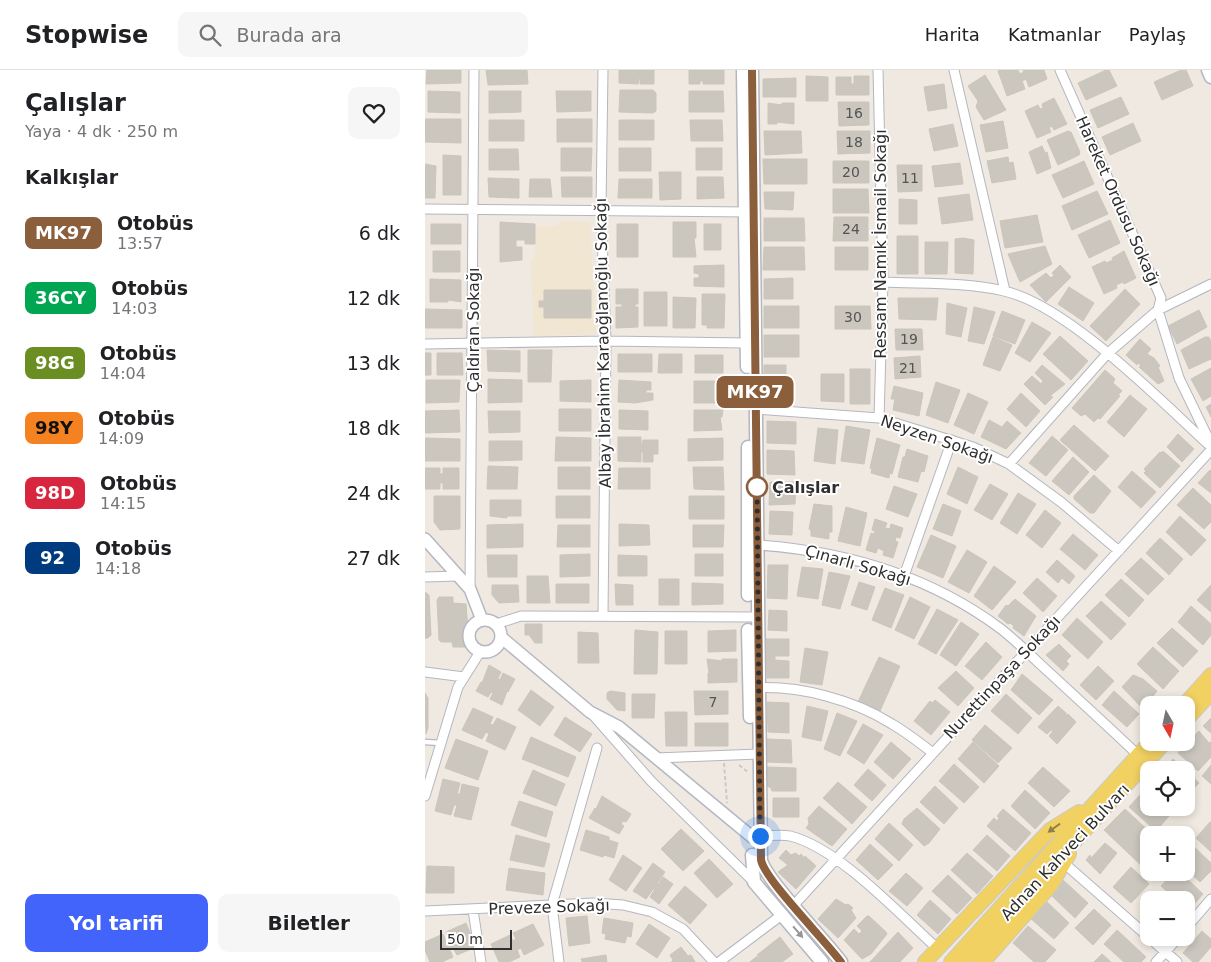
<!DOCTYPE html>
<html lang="tr">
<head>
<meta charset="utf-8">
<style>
	:root { --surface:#fff; --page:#f6f6f6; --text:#202124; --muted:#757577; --line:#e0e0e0; --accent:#4264fb }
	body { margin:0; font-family:"DejaVu Sans",sans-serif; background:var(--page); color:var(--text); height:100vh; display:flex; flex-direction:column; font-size:19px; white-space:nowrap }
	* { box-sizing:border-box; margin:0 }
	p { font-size:16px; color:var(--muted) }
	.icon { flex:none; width:28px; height:28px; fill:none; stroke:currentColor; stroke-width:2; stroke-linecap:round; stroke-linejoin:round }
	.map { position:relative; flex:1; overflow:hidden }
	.panel { display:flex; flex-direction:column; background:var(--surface); width:425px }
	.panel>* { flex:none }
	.badge { padding:0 10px; border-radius:8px; font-size:18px; line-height:32px }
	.needle { width:32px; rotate:171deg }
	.buttons { position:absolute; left:715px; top:626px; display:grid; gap:10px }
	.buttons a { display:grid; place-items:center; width:55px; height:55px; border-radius:10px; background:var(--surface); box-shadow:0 2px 8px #0003; font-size:25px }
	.scale { position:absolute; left:15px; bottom:12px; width:72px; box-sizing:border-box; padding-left:5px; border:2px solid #2e2e2e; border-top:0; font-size:14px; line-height:18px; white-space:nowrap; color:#2e2e2e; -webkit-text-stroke:4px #fff; paint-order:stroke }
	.you { position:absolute; width:25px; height:25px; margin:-12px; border:4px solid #fff; border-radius:50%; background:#1a73e8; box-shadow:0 0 0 8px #1a73e833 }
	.map>.badge { position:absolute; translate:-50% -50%; box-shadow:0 0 0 2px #fff }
	h2 { padding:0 25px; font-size:19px; line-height:45px }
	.round { display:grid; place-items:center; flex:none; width:52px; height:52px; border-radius:10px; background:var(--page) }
	.headline { display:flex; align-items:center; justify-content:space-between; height:85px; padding:0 25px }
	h1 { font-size:24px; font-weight:700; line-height:38px }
	.primary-button { display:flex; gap:10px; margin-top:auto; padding:10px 25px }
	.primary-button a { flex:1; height:58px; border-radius:10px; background:var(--accent); color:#fff; font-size:20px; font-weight:700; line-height:58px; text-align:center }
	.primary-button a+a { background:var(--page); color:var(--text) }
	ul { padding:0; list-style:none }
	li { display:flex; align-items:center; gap:15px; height:65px; padding:0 25px }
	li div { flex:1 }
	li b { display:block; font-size:19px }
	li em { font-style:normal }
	li .badge { min-width:55px; font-weight:700; text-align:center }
	header { display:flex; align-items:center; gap:30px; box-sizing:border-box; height:70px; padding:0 25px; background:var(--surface); border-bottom:1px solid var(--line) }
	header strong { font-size:24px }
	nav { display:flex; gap:28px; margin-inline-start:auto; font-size:18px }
	.search { width:350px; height:45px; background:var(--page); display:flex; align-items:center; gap:12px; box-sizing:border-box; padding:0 18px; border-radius:10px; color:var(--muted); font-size:19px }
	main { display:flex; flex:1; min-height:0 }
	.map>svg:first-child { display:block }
</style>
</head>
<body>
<header>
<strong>Stopwise</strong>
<div class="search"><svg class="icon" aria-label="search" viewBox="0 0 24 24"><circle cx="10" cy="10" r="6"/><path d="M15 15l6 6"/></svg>Burada ara</div>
<nav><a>Harita</a><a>Katmanlar</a><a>Paylaş</a></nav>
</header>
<main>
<section class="panel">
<div class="headline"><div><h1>Çalışlar</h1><p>Yaya · 4 dk · 250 m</p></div><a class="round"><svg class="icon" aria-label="heart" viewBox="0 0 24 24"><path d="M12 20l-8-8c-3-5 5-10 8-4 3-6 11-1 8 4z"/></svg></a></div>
<h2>Kalkışlar</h2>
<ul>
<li><span class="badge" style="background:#8b5e3c;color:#fff">MK97</span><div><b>Otobüs</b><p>13:57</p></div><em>6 dk</em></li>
<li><span class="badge" style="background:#00a651;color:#fff">36CY</span><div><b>Otobüs</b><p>14:03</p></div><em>12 dk</em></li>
<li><span class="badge" style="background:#6b8e23;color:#fff">98G</span><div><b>Otobüs</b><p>14:04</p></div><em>13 dk</em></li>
<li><span class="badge" style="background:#f58220;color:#111">98Y</span><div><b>Otobüs</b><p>14:09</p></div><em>18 dk</em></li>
<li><span class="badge" style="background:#d7263d;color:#fff">98D</span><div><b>Otobüs</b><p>14:15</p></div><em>24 dk</em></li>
<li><span class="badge" style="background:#003b80;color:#fff">92</span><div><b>Otobüs</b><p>14:18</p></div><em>27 dk</em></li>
</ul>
<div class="primary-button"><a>Yol tarifi</a><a>Biletler</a></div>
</section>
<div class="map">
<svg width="786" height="892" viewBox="0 0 786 892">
	<rect width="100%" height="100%" fill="#efe9e1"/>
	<path fill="#f0e6d1" d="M134 151 165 152 171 264 109 266 106 193 110 185 109 156H133Z"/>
	<path fill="#cbc7bf" stroke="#cbc5ba" d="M2 0H36V13L1 14Z
		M61 0H102L103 14 63 15Z
		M194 0H216L213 14 194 13Z
		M215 0H229V14H215Z
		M264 0H299V14H278V11H275V14H264Z
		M576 0H593L595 4 599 2 598 0H619L622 9 604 17 601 9 597 11 600 19 582 26 573 1Z
		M681 0H684L692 16 661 30 653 13Z
		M756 0H761L768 16 737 30 729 12Z
		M560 5 581 40 559 50 551 37 553 31 543 16Z
		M381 6 403 7V31H381Z
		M429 6H444V25H411V7H426V14H429Z
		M371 8V27H338V9Z
		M519 14 522 38 503 41 499 17Z
		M228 20 231 23V41L228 43 194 42 195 20Z
		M3 21 35 22V43L3 42Z
		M64 21H96V42L64 43Z
		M131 21H166V41L132 42Z
		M264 21H298L299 42H264Z
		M696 27 704 44 673 58 665 40Z
		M629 28 642 54 629 60 627 56 624 58 626 62 612 68 600 41 613 35 615 39 618 38 617 34Z
		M413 32H444V55L414 56Z
		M343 33 357 35V33H369V54L352 52V54H343Z
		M0 49H36V73L0 72Z
		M132 49H167V72H132Z
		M64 50H99V71H64Z
		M194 50H229V70H194Z
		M265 50H297L298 71H266Z
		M578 51 583 78 561 82 555 55Z
		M708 53 716 71 685 85 677 67Z
		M528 54 533 76 509 81 504 59Z
		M339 61H376L377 83 340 85Z
		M412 61H445V83L413 84Z
		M643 61 646 62 655 82 654 85 633 95 622 70Z
		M617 76 620 83 622 82 626 98 612 104 604 82Z
		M136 78H167L166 101H136Z
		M194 78H226V101H194Z
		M271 78H297V100H271Z
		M64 79H93L94 100H64Z
		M18 85 36 86V125H18Z
		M583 87 584 93 588 92 591 109 567 113 562 91Z
		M338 89H382V114H339Z
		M408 91H444V113H408Z
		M659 91 669 114 638 128 627 105Z
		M535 93 538 114 510 117 507 96Z
		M0 94 11 96 10 128H0Z
		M472 95H497V121L473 122Z
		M234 102H256V129L235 130Z
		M136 107H167V127H137Z
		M272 107H298L299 128 272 129Z
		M63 108 94 109V128L64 127Z
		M105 109H125L127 127H104Z
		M194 109H227V128H193Z
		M408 119H443L444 143H408Z
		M672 121 683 144 647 160 637 136Z
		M339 122H369L368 140 340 139Z
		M544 124 548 150 517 154 513 128Z
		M474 129 492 130V154H474Z
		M612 145 618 172 580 178 575 151Z
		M409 147H443V171H408Z
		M339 148H379L380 171H339Z
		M685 150 695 173 664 188 653 165Z
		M75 152 110 154V174H100V170H91V177H97V190L75 192Z
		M248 152H271V168H269L271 187H248Z
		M6 154H36V174H6Z
		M192 154H213V187H192Z
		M279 154H296V180H279Z
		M472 166H493V204H472Z
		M538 168 549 170 548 204 530 203V169Z
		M500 172H523L522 204H500Z
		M620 176 627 194 595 212 583 184Z
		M339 177H379L380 200H338Z
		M410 177H443V200H410Z
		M8 181H35V202H8Z
		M699 181 711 208 699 214 698 212 691 215 692 218 679 224 667 197 680 191 681 193 688 190 687 188Z
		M299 195V217L269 216V208H274V204L269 203V196Z
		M635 195 646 207 621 232 605 215 621 203 626 208 629 205 627 203Z
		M368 208V229H339V209Z
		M5 209 36 210V232L23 230V232H5Z
		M644 217 669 233 658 251 633 234Z
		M191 219H213V234H210V237H213V257L191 258V237H197V234H191Z
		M700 219 715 234 681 271 665 256Z
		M119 220H166V248H119V237H114V231H119Z
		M219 222H242V256H219Z
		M277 224H300L299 258H282V255H277Z
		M248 227 271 228 270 258H248Z
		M473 228H513L511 250 474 249Z
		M522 233 542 238 536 267 521 264Z
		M339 236H374V258H339Z
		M410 236H445L446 259H410Z
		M549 237 570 242 559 274 543 271Z
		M0 239 37 240V258H0Z
		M774 240 782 257 752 274 743 256Z
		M577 241 600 250 590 274 568 266Z
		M607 252 626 263 605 292 590 283Z
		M470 259H497L498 280H471Z
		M339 265H374V287H339Z
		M635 266 663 291 646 310 618 284Z
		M568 267 587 275 575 301 558 295Z
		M780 267H784L786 272V289L764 299 756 280Z
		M715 269 726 279 722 284 729 288 735 296 733 297 739 311 733 314 714 297 716 295 713 293 712 295 701 285Z
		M62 280 95 281V302L63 301Z
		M127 280 126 312H103V280Z
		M0 283H6V305H0Z
		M12 283H37L38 305H12Z
		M193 284H227V302H193Z
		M234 284H257V303H233Z
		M270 285H298V303H270Z
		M495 286 496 307 470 309 469 288Z
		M339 295H361V308H353V311H361V325H340L339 311H347V309L339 308Z
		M617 295 640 314 625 326 628 327 620 335 599 314 607 306 616 314 618 311 610 303Z
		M786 298V326L778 331 766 309Z
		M425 299H445V334H425Z
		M680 300 690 309 688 313 697 321 693 325 695 326 675 349 673 348 669 352 660 344 656 346 647 338Z
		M396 304H419V332L396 331Z
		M63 309 97 310V332L63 333Z
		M1 310H35L34 332 1 333Z
		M166 310V332L135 331V311Z
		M194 310 226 312V320H221V323H228V330L210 333 193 332Z
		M269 311H298V333H269Z
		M511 312 535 320 523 353 501 345Z
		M469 316 498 323 494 346 468 340 470 329H466Z
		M543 323 563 332 549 364 529 355Z
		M596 323 615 341 601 357 582 339Z
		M705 325 722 339 699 367 682 352Z
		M786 334V347L781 337Z
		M134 339H166V361H134Z
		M34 340 35 362 0 363V341Z
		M194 340 223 341V360L194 359Z
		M269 340H298L297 347H295L297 360 269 361Z
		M63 341H95V362L64 363Z
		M564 350 577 357 582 351 596 363 581 379 556 367Z
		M342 351 371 352V374L342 373Z
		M649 355 684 386 670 401 635 370Z
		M421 356 445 360 439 394 416 391Z
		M393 358 413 360 410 394 389 391Z
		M753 364 769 379 757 392 742 377Z
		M627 366 643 380 621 406 604 393Z
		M131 367 166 368V391H130Z
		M193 367H216V377L218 370H233V384H228V392H218V382H216V392L193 391Z
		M0 368 35 369V391H0Z
		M298 368V390L263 391V369Z
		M452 368 475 375 467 404 465 403 464 408 446 403 447 399 445 398Z
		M64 371H97V390L64 391Z
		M482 379 503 386 499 402 496 401 493 412 473 407 478 387H480Z
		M342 380 369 381 370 405 342 404Z
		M738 381 755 396 735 418 719 403 721 401 719 399 735 382 736 383Z
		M648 387 664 402 644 425 627 411Z
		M63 396 93 397 92 419H62Z
		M133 397H165V419H133Z
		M268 397H298L299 420 269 419Z
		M533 397 553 407 542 434 522 424Z
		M0 398H15V404H18V398H34V419H18V413H15V419H0Z
		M194 398H225V419H193Z
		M785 400 786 401V423L773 413Z
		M707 401 731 422 716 438 693 417Z
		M669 405 686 421 669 443H665L649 429V426Z
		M345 412H371L370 434 344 435Z
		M565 414 583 424 567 450 549 440Z
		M469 416 492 424 483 447 461 439Z
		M768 418 786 435V452L779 459 752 435Z
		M593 423 611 434 592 464 575 453Z
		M9 426H35V459L15 460 9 452Z
		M131 426H165V448H131Z
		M264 426H299V449H264Z
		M65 430H96V446H82V448L65 446Z
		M389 434 407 436V462H404V469L386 466V460L384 459Z
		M518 434 536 441 527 466 508 459Z
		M421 437 442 443 435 476 413 471Z
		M620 440 636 453 617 478 601 465Z
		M345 441 368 442 367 465 344 464Z
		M755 446 781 470 766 486 741 462Z
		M450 449 462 453 460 458 465 459 466 454 478 458 475 468 471 467 470 471 473 472 468 488 458 485 459 481 453 478 451 483 441 480 446 463 449 464 450 461 447 460Z
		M98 454V477L62 478V455Z
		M194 454 224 455 225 475 194 476Z
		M133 455H165V477H132Z
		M268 455H299L298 477H268Z
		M648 464 673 485 660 500 635 479Z
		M506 465 531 476 518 508 492 497Z
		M735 468 758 489 744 505 721 483Z
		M542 480 562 492 544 523 523 512Z
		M165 484V506L135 507V485Z
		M270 484H298V506H270Z
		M62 485H92V507H63Z
		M193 485 222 486V506H193Z
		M716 488 739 509 723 525 700 504Z
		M632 490 650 506 644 514 637 508 633 513 621 502Z
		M343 495H363L362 529 342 528Z
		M569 496 591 512 567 540 549 526Z
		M377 497 398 499 393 529 372 526Z
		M404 502 425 506 415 539 397 535Z
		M102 506H123L125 533H102Z
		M612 508 632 526 618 542 598 523Z
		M234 509H254V535H234Z
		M696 509 719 530 704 547 680 525Z
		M434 512 450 517 442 540 426 535Z
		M267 513 298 514V534L267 535Z
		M131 514H164V533H131Z
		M190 514 208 515V535H191Z
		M67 515H93L94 532 74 533 67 525Z
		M786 515V542L772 530Z
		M460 518 479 525 466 558 447 550Z
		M0 522 4 525 6 565 3 568H0Z
		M14 527H28V533L41 534 44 574 41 577H28L27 572H16L14 570 12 530Z
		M485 527 505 537 489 569 470 560Z
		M590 529 611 546 599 566 588 558 589 556 585 553 583 554 573 546 581 535 583 536Z
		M676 531 701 554 686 570 661 546Z
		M766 536 786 554V565L778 575 753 552Z
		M512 539 533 550 511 584 493 574Z
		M344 540 362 541V561L343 560Z
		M652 548 678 572 663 589 637 565Z
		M536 552 554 564 531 596 515 585Z
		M100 554H117V573H110L104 565H100Z
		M747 558 773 581 758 597 732 573Z
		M210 560 233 562 232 604H209Z
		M311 560V581L283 582V561Z
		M240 561H262V594H240Z
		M153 562 173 563 174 593H153Z
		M341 569H364V586H350V590L364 591V608H342Z
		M561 572 577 587 557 610 540 596Z
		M634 574 646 586 641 591 644 594 638 601 621 585Z
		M728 577 754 601 738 619 712 594Z
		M380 578 403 582 397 615 375 612Z
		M454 587 475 596 455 641 433 632Z
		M282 589 297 591V589H312V612L283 613V603H284Z
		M64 595 76 602 73 608 75 610 78 603 90 609 83 622 82 621 77 635 65 629 68 623 66 622 63 627 51 621 56 612 57 613Z
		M673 596 689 611 671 630 655 615Z
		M531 601 549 618 533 636 513 618Z
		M597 604 628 630 614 645 586 620Z
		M708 605 718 609 732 621 718 639 697 617Z
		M106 620 129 637 115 656 93 640Z
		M185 621 200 623V641L192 640 182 629V623Z
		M269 621H303V644L270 645Z
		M689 621 714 644 702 657 677 635Z
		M0 623 3 628V658L1 664Z
		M207 624H230L229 648H207Z
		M581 624 607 648 593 664 566 641Z
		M510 630 525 642 506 665 489 651 505 631 507 633Z
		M342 632 364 633V663L343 662Z
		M382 636 403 641 396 671 377 667Z
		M633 636 641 643V646L643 644 651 652 632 674 624 666 628 661 626 660 622 664 613 657Z
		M48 638 68 647 65 654 68 655 72 648 91 657 80 680 61 671 64 664 61 662 57 669 37 660Z
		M240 642H262V676H241Z
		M412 643 432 651 415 686 399 679Z
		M140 647 167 664 155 682 129 665Z
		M786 648V663L778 656Z
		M270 653H303V676H270Z
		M438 654 458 665 439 694 422 683Z
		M560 655 587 678 573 693 547 670Z
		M774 661 784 673 786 672V687L773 701 753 683Z
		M106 667 151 687 143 707 97 689Z
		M31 669 63 681 53 710 20 698Z
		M342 669 366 670 367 693 342 692Z
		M466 672 486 689 468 709 449 692Z
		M548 672 574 696 559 713 533 689Z
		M748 689 760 700H738Z
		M529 694 554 717 539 733 514 711Z
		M786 695V714L777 706Z
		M342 697 371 698V721H347L346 718 342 716Z
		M618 697 645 721 629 737 603 713Z
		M443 699 461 715 447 731 429 715Z
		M108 700 140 714 131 736 98 723Z
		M761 701 774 713 761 726Z
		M18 709 35 713 32 724H35L37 714 54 718 46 750 29 746 32 735H29L26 745 10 741Z
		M413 712 442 737 427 754 398 728Z
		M724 715V738L750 739 731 761 704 737Z
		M510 716 533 738 519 754 495 732Z
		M600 720 625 743 610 759 586 736Z
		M177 726 206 744 201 752 198 751 196 754 199 756 194 764 164 748 170 738 171 739Z
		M348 728H374V747H348Z
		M94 731 128 742 121 767 86 755Z
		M394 736 422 759 407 776 381 758 384 754 383 748Z
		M492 738 515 759 504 773 499 776 477 754 479 749Z
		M578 739 606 763 590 781 562 756 569 748 572 751 574 748 572 746Z
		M700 739 728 765H724V797L721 800 679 760Z
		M785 752H786V782L771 768Z
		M464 753 488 775 474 791 450 769Z
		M256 759 279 781 258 801 236 779Z
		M161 760 184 767V770L193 773 189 788 179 785 178 787 155 780Z
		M91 765 125 774 119 797 85 790Z
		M562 765 585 786 572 801 548 780Z
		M680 773 692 783 675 804 661 790 665 785 666 788Z
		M445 774 468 795 453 810 431 790Z
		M767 775 786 793V801L775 812 761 799V780Z
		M361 780 366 785 371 783 374 786 376 784 379 788 380 786 391 796 371 819 353 802 363 795 354 788Z
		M542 783 568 806 552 824 526 800Z
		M198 785 217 798 201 821 184 810Z
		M284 789 308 814 292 828 269 803Z
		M228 793 240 802 232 814 233 815 238 807 248 814 234 834 225 827 230 819 229 818 221 829 208 821Z
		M2 796 29 797V823H1Z
		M706 797 724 814 706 833 688 817Z
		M84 798 120 803 118 825 81 820Z
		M749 802H755L778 824 763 841 761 830H751L736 816Z
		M481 803 498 818 482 836 464 821Z
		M523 805 547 828 532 844 507 821Z
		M638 810 663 833 650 848 625 824Z
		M260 816 282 835 265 854 243 835Z
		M411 829 421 835 423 834 428 838 426 840 431 848 413 868 393 849Z
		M505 830 526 849 513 864 492 845Z
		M620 830 644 853 629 869 604 847Z
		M669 839 686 855 668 875 650 858Z
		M162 846 165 873 144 876 141 848Z
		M442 846H444L461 862 462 864 446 884 437 889 419 870 429 859 434 864 437 861 432 856Z
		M179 848 208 853 206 867 202 866 200 873 180 869 181 864 177 863Z
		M41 853 51 877 32 885 28 878 25 880 28 887 17 892H5L0 880V872L18 864 21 871 24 869 21 862Z
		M108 854 119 875 99 885 96 878 92 880 95 887 84 892H74L66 874 85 865 88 871 91 869 88 863Z
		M224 854 245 868 232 888 211 874Z
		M603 856 631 880 620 892H609L588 873Z
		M692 860 721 887 716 892H699L679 874Z
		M777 861 786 869V877L773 892H768L758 883Z
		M473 862 488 878 475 892H445Z
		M355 867 368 884 357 892H338L332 885Z
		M256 877 263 886 266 885 270 892H246L248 890 245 885Z
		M677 884 686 892H669Z
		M181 885 182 892H157L156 889Z
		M331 887H334L338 892H325Z"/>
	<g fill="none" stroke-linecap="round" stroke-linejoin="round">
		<defs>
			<path id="service" d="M0 672 16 673"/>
			<path id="minor" d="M178 0 176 139 181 271 178 545
				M453 0 458 212 454 348
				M529 0 580 221
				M635 0 736 228 733 240 754 308 786 374
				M0 139 325 142
				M458 212C498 214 540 212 579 221 642 235 735 330 784 375
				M0 274 181 271 321 273
				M330 339 454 348 548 377 584 394 636 432 694 481
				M584 394 682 284 733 240 786 214
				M332 475C420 481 505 506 576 559 594 573 610 590 627 605 656 632 685 658 713 685
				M479 506 527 370
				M0 507 33 506
				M45 519 49 0
				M71 554 96 546 332 547
				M0 602 39 607
				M329 618C374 615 429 630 467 654 481 662 495 673 508 683
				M168 645 226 711 329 812
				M231 688 334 684
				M0 726 33 617 55 582
				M335 766C344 766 356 764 365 766 414 778 475 845 513 879
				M640 794 752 892
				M369 835 786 380
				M48 840 56 892
				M0 841 169 833 198 835 227 842 258 859 289 892
				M761 858 786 829
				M134 892 127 835 172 678
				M294 892 358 844
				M731 892 753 868"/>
			<path id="tertiary" d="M0 469 45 519 57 550
				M44 566a16 16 0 1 1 32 0a16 16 0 1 1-32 0Z
				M77 568 165 642 194 657 327 767 335 766"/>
			<path id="secondary" d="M318 0 322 297
				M327 0 336 790C340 809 400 870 416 892
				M783 0 786 7
				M323 377V525
				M323 560 325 647
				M327 785 329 812 397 892"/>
			<path id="primary" d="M759 635 786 605
				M761 650 786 623
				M500 892 625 760 654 742
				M526 892 725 672
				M540 892 740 672
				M558 892 626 815 644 784"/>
		</defs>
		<use href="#service" stroke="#b4b7c1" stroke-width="7"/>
		<use href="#minor" stroke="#b4b7c1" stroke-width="11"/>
		<use href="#tertiary" stroke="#b4b7c1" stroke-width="14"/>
		<use href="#secondary" stroke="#b4b7c1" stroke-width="15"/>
		<use href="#primary" stroke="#c9c9c9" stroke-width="16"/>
		<path stroke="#c9c9c9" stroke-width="2" stroke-dasharray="4 2.5" stroke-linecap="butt" d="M299 693 302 733
			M314 695 324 703"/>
		<use href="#service" stroke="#fff" stroke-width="4.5"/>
		<use href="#minor" stroke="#fff" stroke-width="9"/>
		<use href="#tertiary" stroke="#fff" stroke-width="11"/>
		<use href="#secondary" stroke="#fff" stroke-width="12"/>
		<use href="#primary" stroke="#f2d163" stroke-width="14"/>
	</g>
	<defs><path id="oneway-solid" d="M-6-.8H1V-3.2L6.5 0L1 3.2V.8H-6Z" transform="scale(1.25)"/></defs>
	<use fill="#908048" href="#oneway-solid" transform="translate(629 758) rotate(144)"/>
	<use fill="#969696" href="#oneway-solid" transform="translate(373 862) rotate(49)"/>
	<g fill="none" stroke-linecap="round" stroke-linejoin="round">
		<defs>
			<path id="line" d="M327 0 336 790C340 810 400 870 416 892"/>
		</defs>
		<use href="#line" stroke="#fff" stroke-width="11"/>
		<use href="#line" stroke="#8b5e3c" stroke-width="8"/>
		<path stroke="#2e2e2e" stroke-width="5" stroke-dasharray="0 9" d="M332 417V411L335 766"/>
	</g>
	<circle fill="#fff" stroke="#8b5e3c" stroke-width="2.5" cx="332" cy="417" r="10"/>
	<g text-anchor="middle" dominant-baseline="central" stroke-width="4" stroke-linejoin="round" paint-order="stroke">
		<g font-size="14" fill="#555452">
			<text x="429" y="43">16</text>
			<text x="429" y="72">18</text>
			<text x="426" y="102">20</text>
			<text x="485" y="108">11</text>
			<text x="426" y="159">24</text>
			<text x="428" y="247">30</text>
			<text x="484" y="269">19</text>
			<text x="483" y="298">21</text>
			<text x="288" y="632">7</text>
		</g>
		<g font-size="16" fill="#2e2e2e" stroke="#fff">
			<text transform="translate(693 131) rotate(66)">Hareket Ordusu Sokağı</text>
			<text transform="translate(455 174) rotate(-90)">Ressam Namık İsmail Sokağı</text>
			<text transform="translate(48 260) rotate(-90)">Çaldıran Sokağı</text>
			<text transform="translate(178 273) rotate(-91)">Albay İbrahim Karaoğlanoğlu Sokağı</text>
			<text transform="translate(512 369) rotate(19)">Neyzen Sokağı</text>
			<text transform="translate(433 495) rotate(16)">Çınarlı Sokağı</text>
			<text transform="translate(577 607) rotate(-47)">Nurettinpaşa Sokağı</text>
			<text transform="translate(640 782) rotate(-47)">Adnan Kahveci Bulvarı</text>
			<text transform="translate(124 837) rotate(-2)">Preveze Sokağı</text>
		</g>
		<g font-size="16" font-weight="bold" fill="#2e2e2e" stroke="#fff" text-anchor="start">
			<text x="347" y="417">Çalışlar</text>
		</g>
	</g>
</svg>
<div class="buttons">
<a><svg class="needle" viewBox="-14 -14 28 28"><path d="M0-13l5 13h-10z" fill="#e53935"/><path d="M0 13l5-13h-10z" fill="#757577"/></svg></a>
<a><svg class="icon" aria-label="locate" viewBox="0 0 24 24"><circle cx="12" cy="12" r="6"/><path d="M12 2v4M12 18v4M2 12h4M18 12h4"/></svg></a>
<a>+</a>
<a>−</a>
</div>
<div class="scale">50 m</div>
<div class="you" style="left:335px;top:766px"></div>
<b class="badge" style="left:330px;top:322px;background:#8b5e3c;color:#fff">MK97</b>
</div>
</main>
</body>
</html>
